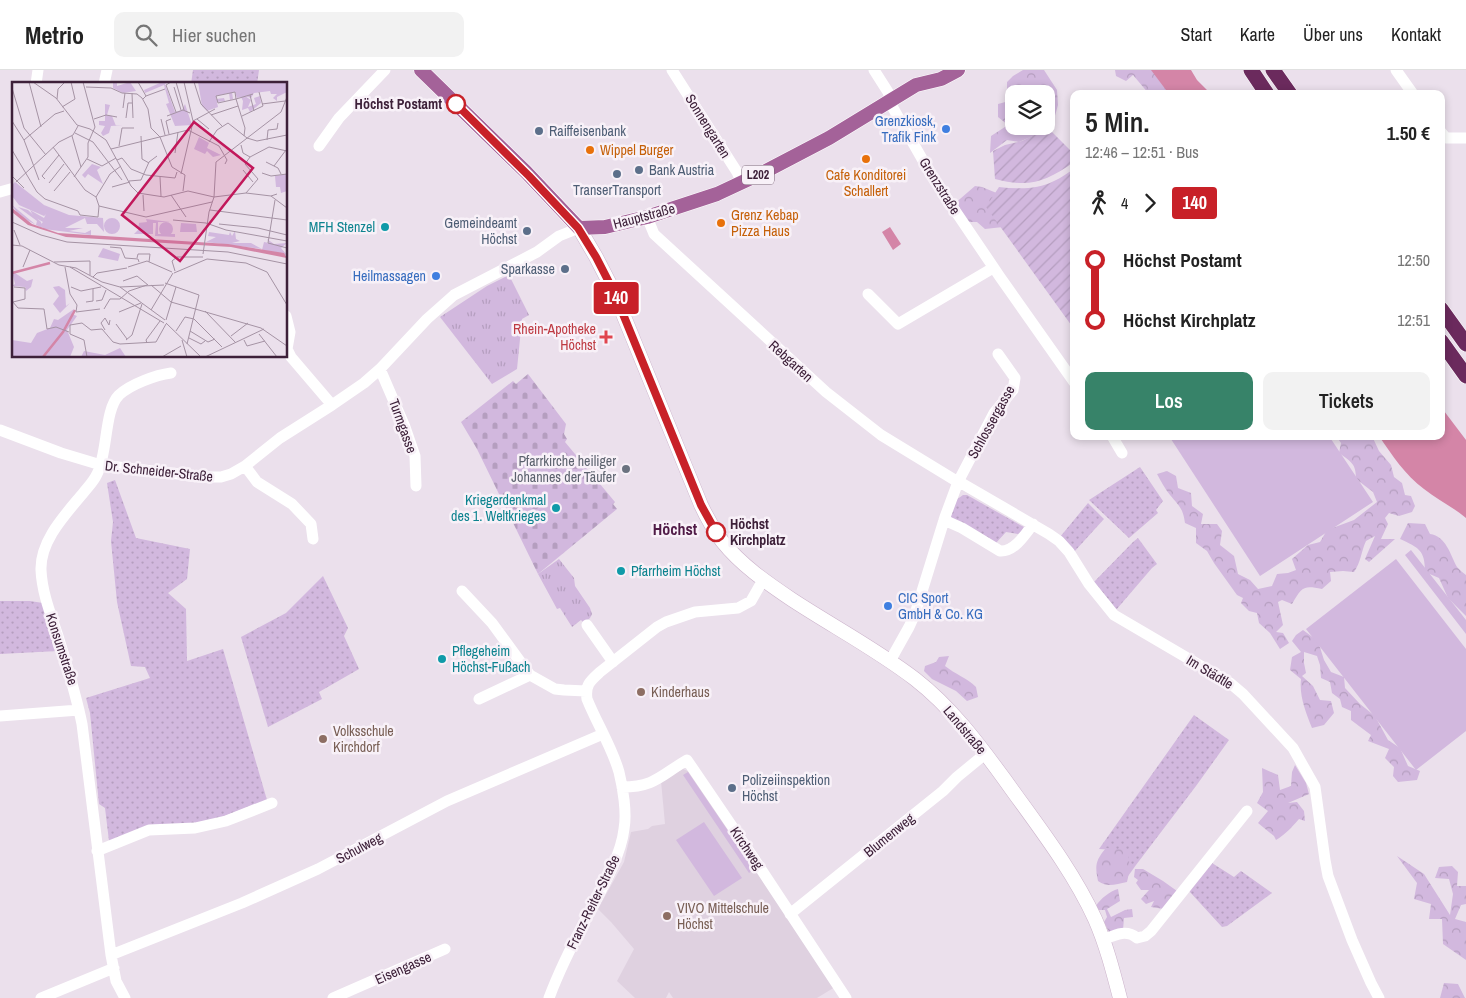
<!DOCTYPE html>
<html lang="de">
<head>
<meta charset="utf-8">
<style>
	:root { --surface:#fff; --page:#f2f2f2; --text:#222; --muted:#767676; --line:#e0e0e0; --accent:#378369 }
	body { margin:0; font-family:"Archivo Narrow",sans-serif; background:var(--page); color:var(--text); height:100vh; display:flex; flex-direction:column; font-size:19px; white-space:nowrap }
	* { box-sizing:border-box; margin:0 }
	p { font-size:16px; color:var(--muted) }
	.icon { flex:none; width:28px; height:28px; fill:none; stroke:currentColor; stroke-width:2; stroke-linecap:round; stroke-linejoin:round }
	.map { position:relative; flex:1; overflow:hidden }
	.details { position:absolute; left:1070px; top:20px; width:375px; height:350px; display:flex; flex-direction:column; background:var(--surface); border-radius:10px; box-shadow:0 2px 8px #0003 }
	.details>* { flex:none }
	.badge { padding:0 10px; border-radius:4px; font-size:18px; line-height:32px }
	.controls { position:absolute; left:1005px; top:15px; display:grid; gap:10px }
	.controls a { display:grid; place-items:center; width:50px; height:50px; border-radius:10px; background:var(--surface); box-shadow:0 2px 8px #0003; font-size:25px }
	.map>.badge { position:absolute; translate:-50% -50%; box-shadow:0 0 0 2px #fff }
	.legs { display:flex; align-items:center; gap:8px; height:55px; padding:0 15px; font-size:16px }
	.legs p { margin-inline-start:auto }
	.summary { display:flex; align-items:center; justify-content:space-between; height:85px; padding:0 15px }
	h1 { font-size:28px; font-weight:600; line-height:38px }
	.primary-button { display:flex; gap:10px; margin-top:auto; padding:10px 15px }
	.primary-button a { flex:1; height:58px; border-radius:10px; background:var(--accent); color:#fff; font-size:20px; font-weight:600; line-height:58px; text-align:center }
	.primary-button a+a { background:var(--page); color:var(--text) }
	ul { padding:0 15px; list-style:none }
	li { display:flex; align-items:center; gap:18px; height:60px; font-size:19px }
	li i { display:grid; place-items:center; width:8px; height:100%; margin:0 6px; background:currentColor }
	li i::after { content:''; width:12px; height:12px; margin:-6px; border:4px solid; border-radius:50%; background:var(--surface) }
	li p { margin-inline-start:auto }
	li:first-child i { background:linear-gradient(#0000 50%,currentColor 0) }
	li:last-child i { background:linear-gradient(currentColor 50%,#0000 0) }
	header { display:flex; align-items:center; gap:30px; box-sizing:border-box; height:70px; padding:0 25px; background:var(--surface); border-bottom:1px solid var(--line) }
	header strong { font-size:24px }
	nav { display:flex; gap:28px; margin-inline-start:auto; font-size:18px }
	.search { width:350px; height:45px; background:var(--page); display:flex; align-items:center; gap:12px; box-sizing:border-box; padding:0 18px; border-radius:10px; color:var(--muted); font-size:19px }
	.map>svg:first-child { display:block }
</style>
</head>
<body>
<header>
<strong>Metrio</strong>
<div class="search"><svg class="icon" aria-label="search" viewBox="0 0 24 24"><circle cx="10" cy="10" r="6"/><path d="M15 15l6 6"/></svg>Hier suchen</div>
<nav><a>Start</a><a>Karte</a><a>Über uns</a><a>Kontakt</a></nav>
</header>
<div class="map">
<svg width="1466" height="928" viewBox="0 0 1466 928">
	<defs>
		<pattern id="grass-dots" width="8" height="8" patternUnits="userSpaceOnUse" patternTransform="scale(1.25)"><rect width="8" height="8" fill="#d2b8de"/><path d="M2 2h.1M6 6h.1" fill="none" stroke="#b59ebf" stroke-width="1.8" stroke-linecap="round"/></pattern>
		<pattern id="forest-crowns" width="20" height="18" patternUnits="userSpaceOnUse" patternTransform="scale(1.25)"><rect width="20" height="18" fill="#d2b8de"/><path d="M2 6a3 3 0 1 1 6 0M12 15a3 3 0 1 1 6 0" fill="none" stroke="#b59ebf"/></pattern>
		<pattern id="cemetery-stones" width="16" height="16" patternUnits="userSpaceOnUse" patternTransform="scale(1.25)"><rect width="16" height="16" fill="#d2b8de"/><path d="M2 7V4a2 2 0 0 1 4 0v3zM10 15v-3a2 2 0 0 1 4 0v3z" fill="#b59ebf"/></pattern>
		<pattern id="park-tufts" width="24" height="20" patternUnits="userSpaceOnUse" patternTransform="scale(1.25)"><rect width="24" height="20" fill="#d2b8de"/><path d="M3 7l-1-3M5 7V3M7 7l1-3M15 17l-1-3M17 17v-4M19 17l1-3" fill="none" stroke="#b59ebf"/></pattern>
		<pattern id="garden-furrows" width="10" height="10" patternUnits="userSpaceOnUse" patternTransform="scale(1.25)"><rect width="10" height="10" fill="#d2b8de"/><path d="M-1 1l2-2M0 10L10 0M9 11l2-2" fill="none" stroke="#b59ebf"/></pattern>
	</defs>
	<rect width="100%" height="100%" fill="#ebe0ec"/>
	<path fill="#dfd1e0" d="M683 699 690 702 835 917 817 928H673L669 922 666 928H635L617 911 634 879 611 852 598 839 624 792 631 762 648 759 652 756 665 754 661 711Z"/>
	<path fill="url(#grass-dots)" d="M193 0H259L257 14H191Z
		M1140 397 1163 431 1156 440 1158 443 1129 468 1089 430Z
		M115 410 136 468 190 479 187 509 168 523 186 539 187 591 223 579 267 730 203 754 109 771 105 738 99 734 90 643 86 628 150 608 145 597 131 596 117 532 111 471 113 452 107 413Z
		M963 425H967L1020 455 1024 457 1022 461 1018 464 1006 462 996 473 954 450 950 446 956 430Z
		M1088 433 1104 449 1074 482 1060 467Z
		M1138 468 1157 494 1152 498 1116 540 1094 512 1133 472Z
		M323 506 348 558 344 566 359 599 319 622 322 629 268 657 241 567 286 543Z
		M0 531H30L43 533 58 581 0 584Z
		M1194 645 1229 670 1196 716 1136 795 1126 809 1127 781 1099 779Z
		M1212 793 1234 807 1241 801 1272 823 1227 856 1222 857 1189 821Z"/>
	<path fill="url(#forest-crowns)" fill-rule="evenodd" d="M1023 0H1044L1057 20 1058 35 1053 53 1042 62 1019 72 1007 70 990 83 991 66 1008 55 998 47V34L1009 31 1012 27 1007 19V12L1013 6ZM1014 24H1046V56H1014Z
		M1115 0H1161L1173 24H1149L1133 5 1126 11 1116 6Z
		M975 116 982 117 999 124 1003 157 985 159 977 152H968L953 135Z
		M1336 366H1372L1379 381 1391 395 1394 407 1402 413 1405 425 1411 426 1415 436 1412 442 1399 446 1389 443 1385 448 1388 454 1381 469H1395L1369 492 1365 489 1375 466 1366 471C1361 482 1361 492 1354 502L1343 501 1330 502 1331 511 1322 519C1303 515 1302 517 1292 534L1282 530 1278 532 1283 555 1276 562 1283 563 1289 573 1280 579 1270 563 1259 553 1257 543 1249 541 1241 533 1243 528 1237 525 1214 493 1207 481 1196 473V458L1185 453C1183 438 1179 436 1170 425 1165 419 1161 411 1157 404L1167 401 1176 406 1178 418 1191 423 1192 436 1203 444 1201 454H1217L1222 461 1220 475 1234 486 1238 504 1250 510 1258 519 1272 516 1277 504 1288 503 1296 500 1292 489 1308 475 1320 472 1327 460 1354 450 1377 432 1373 422 1356 409C1356 393 1351 392 1339 383L1341 373Z
		M1408 453 1425 454 1430 464C1446 466 1450 484 1457 497 1460 500 1463 503 1466 505V546L1448 528 1439 508 1425 502C1425 480 1419 478 1400 469Z
		M1303 560 1318 571 1324 590 1331 602 1344 607 1345 618 1360 634 1375 646 1388 670 1400 678 1408 696 1420 701 1417 710 1398 712 1393 706 1394 697 1385 688 1389 679 1368 671 1371 665 1351 650V641L1342 637 1340 629 1332 623 1330 612 1321 608 1320 595 1317 586 1304 582V593L1306 603 1302 606 1313 616 1320 630 1331 631 1334 643 1324 655 1312 658C1306 643 1299 626 1301 609L1290 600 1292 587 1301 582 1292 571 1296 565Z
		M949 586 945 596C955 604 967 608 976 617L978 627 967 631 956 621 932 609 924 601 925 596 936 592 939 587Z
		M1295 695 1306 713 1309 724 1288 733 1297 732 1304 741 1305 751 1299 749C1292 757 1286 764 1276 770L1274 766 1258 753 1268 741 1257 733 1263 722 1262 698 1278 705 1280 720 1291 716 1292 702Z
		M1106 778 1127 780C1130 791 1130 800 1127 812 1116 814 1107 818 1098 811 1095 796 1095 791 1106 778Z
		M1397 786 1424 804 1450 845 1453 824 1449 809 1435 808 1439 797 1452 796 1458 802 1457 816H1466V834L1461 835 1455 849 1466 852V890L1443 874 1442 849H1429L1431 834 1414 829 1417 813Z
		M1135 799H1143L1163 811 1177 821 1164 839 1151 837 1154 831 1146 834 1141 829 1149 820H1141L1136 813 1138 810 1134 807Z
		M1118 819 1120 831 1107 839 1111 847 1125 840 1132 839 1133 847 1124 848 1123 860 1109 862 1104 852 1107 847 1105 840H1099L1096 836C1100 829 1110 821 1118 819Z
		M1444 913 1458 914 1465 928H1440Z"/>
	<path fill="url(#cemetery-stones)" d="M528 304 566 354 564 364 567 369 565 372 615 432 613 434 617 439 538 504 477 379 461 352 513 311 516 314Z"/>
	<path fill="url(#park-tufts)" d="M509 205 529 245 522 249 517 299 492 314 440 247 487 216Z
		M559 489 574 508 575 516 590 538 592 544 590 548 584 553 581 550 572 557 560 538 557 539 538 504Z"/>
	<path fill="url(#garden-furrows)" d="M1048 58 1074 84V92C1045 112 1030 118 995 109L993 81 1005 75 1022 71Z
		M1074 99V259L986 137 999 117C1017 119 1037 120 1054 111 1061 108 1067 103 1074 99Z"/>
	<path fill="#d2b8de" d="M1169 366H1329L1373 432 1260 506Z
		M1411 480 1466 550V564L1405 485Z
		M1396 489 1466 579V661L1416 700 1306 559Z
		M688 702 754 799 749 803 683 705Z
		M704 752 742 808 714 826 676 770Z"/>
	<path fill="#d485a7" d="M1151 0H1191L1197 10 1211 24H1169Z
		M890 157 901 174 893 180 882 162Z
		M1441 337 1466 370V448C1453 437 1438 430 1424 419 1405 405 1392 385 1379 366H1441Z"/>
	<g fill="none" stroke-linecap="round" stroke-linejoin="round">
		<defs>
			<path id="secondary" d="M579 158 596 187 614 222 701 435C707 448 714 460 722 471 741 495 766 512 791 529 832 556 876 579 915 609 951 637 978 673 1005 710 1037 755 1072 799 1095 849 1106 874 1113 901 1120 928"/>
			<path id="primary" d="M421 0 526 102 579 158 605 157 647 147 717 124 766 101 829 68 916 15 941 9 958 0"/>
			<path id="motorway" d="M1251 0 1267 24
				M1273 0 1290 24
				M1441 239 1466 274
				M1441 271 1466 306"/>
		</defs>
		<use href="#secondary" stroke="#ccb3cb" stroke-width="15"/>
		<use href="#primary" stroke="#fff" stroke-width="15"/>
		<use href="#motorway" stroke="#fff" stroke-width="16"/>
		<path stroke="#fff" stroke-width="11" d="M672 0 737 102 742 113
			M874 0 888 22 893 38 933 108 1000 207 1074 312
			M1396 0 1413 24
			M36 14 38 0
			M104 14 107 0
			M1441 62 1446 68H1466
			M319 76 339 48 385 0
			M0 122 14 118
			M647 147 654 164 826 322 881 365 958 412 963 414 1049 464 1059 471 1069 482 1089 514 1114 545 1230 613 1243 624 1293 678 1315 717 1325 790 1328 806 1352 870 1371 913 1379 928
			M868 224 898 254 993 198
			M286 246 290 262 287 279 291 287 332 335
			M380 299 405 357 415 386 416 416
			M0 360 61 383 101 395 204 407H221L231 404 245 396 280 368 332 335 364 313 380 299 427 249 454 225 537 182 559 166 579 158
			M1112 366 1122 383
			M245 396 257 412 292 434 311 454 313 469
			M944 450 962 458 1000 481C1014 482 1025 465 1033 454
			M462 521 492 553 530 605 555 619 564 620 586 621
			M587 555 613 592
			M890 591 909 557 915 544 945 447 958 412 994 343 1013 320 1015 308 998 284
			M479 629 530 605
			M0 646 79 640
			M622 717C655 717 661 705 687 690L753 787 846 928
			M97 781 149 760 195 758 226 751 272 733
			M790 844 943 721 957 707 985 684
			M1103 870C1115 865 1126 859 1137 868L1145 866 1151 861 1247 741
			M111 885 242 833 318 799 447 731 603 664
			M41 928 114 898
			M125 928 116 911 111 885 82 654C76 624 67 596 58 566 51 545 42 523 41 500 40 470 66 444 84 422 88 417 94 411 97 404 108 383 104 340 119 325 131 314 156 305 171 303
			M333 928 445 879
			M549 928C559 901 572 875 586 849 599 824 621 787 624 759 627 743 623 718 619 702 612 677 597 654 587 629 585 615 590 611 600 602L657 557 666 552 695 542 738 538 751 531 763 510"/>
		<use href="#secondary" stroke="#fff" stroke-width="14"/>
		<use href="#primary" stroke="#a46299" stroke-width="14"/>
		<use href="#motorway" stroke="#6b2a5d" stroke-width="15"/>
	</g>
	<g fill="none" stroke-linecap="round" stroke-linejoin="round">
		<defs>
			<path id="line-1" d="M456 34 529 106 578 158 596 187 614 222 701 435 716 462"/>
		</defs>
		<use href="#line-1" stroke="#fff" stroke-width="11"/>
		<use href="#line-1" stroke="#c82128" stroke-width="8"/>
	</g>
	<g fill="#fff" stroke="#c82128" stroke-width="2.5">
		<circle cx="456" cy="34" r="9"/>
		<circle cx="716" cy="462" r="9"/>
	</g>
	<g fill="#3f7fe0" stroke="#f8f1f8" stroke-width="2">
		<circle cx="946" cy="59" r="5"/>
		<circle cx="436" cy="206" r="5"/>
		<circle cx="888" cy="536" r="5"/>
	</g>
	<g fill="#5c6f8a" stroke="#f8f1f8" stroke-width="2">
		<circle cx="539" cy="61" r="5"/>
		<circle cx="639" cy="100" r="5"/>
		<circle cx="617" cy="104" r="5"/>
		<circle cx="527" cy="161" r="5"/>
		<circle cx="565" cy="199" r="5"/>
		<circle cx="732" cy="718" r="5"/>
	</g>
	<g fill="#e8710a" stroke="#f8f1f8" stroke-width="2">
		<circle cx="590" cy="80" r="5"/>
		<circle cx="866" cy="89" r="5"/>
		<circle cx="721" cy="153" r="5"/>
	</g>
	<g fill="#0f9aa8" stroke="#f8f1f8" stroke-width="2">
		<circle cx="385" cy="157" r="5"/>
		<circle cx="556" cy="438" r="5"/>
		<circle cx="621" cy="501" r="5"/>
		<circle cx="442" cy="589" r="5"/>
	</g>
	<path fill="#e0444e" stroke="#f8f1f8" stroke-width="2" d="M603.5 259.5h5v5h5v5h-5v5h-5v-5h-5v-5h5z"/>
	<circle fill="#6b7280" stroke="#f8f1f8" stroke-width="2" cx="626" cy="399" r="5"/>
	<g fill="#8d6e63" stroke="#f8f1f8" stroke-width="2">
		<circle cx="641" cy="622" r="5"/>
		<circle cx="323" cy="669" r="5"/>
		<circle cx="667" cy="846" r="5"/>
	</g>
	<g text-anchor="middle" dominant-baseline="central" stroke-width="5" stroke-linejoin="round" paint-order="stroke">
		<rect fill="#f8f1f8" stroke="#755f72" stroke-width="1" x="742" y="95.5" width="32" height="19" rx="4"/>
		<g font-size="12" font-weight="bold" fill="#3d2039">
			<text x="758" y="105">L202</text>
		</g>
		<g font-size="14" font-weight="bold" fill="#3d2039" stroke="#f8f1f8" text-anchor="end">
			<text x="442" y="34">Höchst Postamt</text>
			<text x="730" y="454" text-anchor="start">Höchst<tspan x="730" dy="16">Kirchplatz</tspan></text>
		</g>
		<g font-size="14" fill="#366cbe" stroke="#f8f1f8" text-anchor="end">
			<text x="936" y="51">Grenzkiosk,<tspan x="936" dy="16">Trafik Fink</tspan></text>
			<text x="426" y="206">Heilmassagen</text>
			<text x="898" y="528" text-anchor="start">CIC Sport<tspan x="898" dy="16">GmbH &amp; Co. KG</tspan></text>
		</g>
		<g font-size="14" fill="#3d2039" stroke="#f8f1f8">
			<text transform="translate(708 56) rotate(58)">Sonnengarten</text>
			<text transform="translate(940 116) rotate(58)">Grenzstraße</text>
			<text transform="translate(644 146) rotate(-15)">Hauptstraße</text>
			<text transform="translate(791 291) rotate(42)">Rebgarten</text>
			<text transform="translate(991 352) rotate(-61)">Schlossergasse</text>
			<text transform="translate(403 356) rotate(70)">Turmgasse</text>
			<text transform="translate(159 401) rotate(6)">Dr. Schneider-Straße</text>
			<text transform="translate(62 579) rotate(72)">Konsumstraße</text>
			<text transform="translate(1210 602) rotate(31)">Im Städtle</text>
			<text transform="translate(965 660) rotate(50)">Landstraße</text>
			<text transform="translate(889 765) rotate(-39)">Blumenweg</text>
			<text transform="translate(359 778) rotate(-28)">Schulweg</text>
			<text transform="translate(747 778) rotate(56)">Kirchweg</text>
			<text transform="translate(593 832) rotate(-64)">Franz-Reiter-Straße</text>
			<text transform="translate(403 898) rotate(-24)">Eisengasse</text>
		</g>
		<g font-size="14" fill="#4e5e75" stroke="#f8f1f8" text-anchor="start">
			<text x="549" y="61">Raiffeisenbank</text>
			<text x="649" y="100">Bank Austria</text>
			<text x="617" y="120" text-anchor="middle">TranserTransport</text>
			<text x="517" y="153" text-anchor="end">Gemeindeamt<tspan x="517" dy="16">Höchst</tspan></text>
			<text x="555" y="199" text-anchor="end">Sparkasse</text>
			<text x="742" y="710">Polizeiinspektion<tspan x="742" dy="16">Höchst</tspan></text>
		</g>
		<g font-size="14" fill="#c56008" stroke="#f8f1f8" text-anchor="start">
			<text x="600" y="80">Wippel Burger</text>
			<text x="866" y="105" text-anchor="middle">Cafe Konditorei<tspan x="866" dy="16">Schallert</tspan></text>
			<text x="731" y="145">Grenz Kebap<tspan x="731" dy="16">Pizza Haus</tspan></text>
		</g>
		<g font-size="14" fill="#0d838f" stroke="#f8f1f8" text-anchor="end">
			<text x="375" y="157">MFH Stenzel</text>
			<text x="546" y="430">Kriegerdenkmal<tspan x="546" dy="16">des 1. Weltkrieges</tspan></text>
			<text x="631" y="501" text-anchor="start">Pfarrheim Höchst</text>
			<text x="452" y="581" text-anchor="start">Pflegeheim<tspan x="452" dy="16">Höchst-Fußach</tspan></text>
		</g>
		<g font-size="14" fill="#be3a42" stroke="#f8f1f8" text-anchor="end">
			<text x="596" y="259">Rhein-Apotheke<tspan x="596" dy="16">Höchst</tspan></text>
		</g>
		<g font-size="14" fill="#5b616d" stroke="#f8f1f8" text-anchor="end">
			<text x="616" y="391">Pfarrkirche heiliger<tspan x="616" dy="16">Johannes der Täufer</tspan></text>
		</g>
		<g font-size="14" fill="#785e54" stroke="#f8f1f8" text-anchor="start">
			<text x="651" y="622">Kinderhaus</text>
			<text x="333" y="661">Volksschule<tspan x="333" dy="16">Kirchdorf</tspan></text>
			<text x="677" y="838">VIVO Mittelschule<tspan x="677" dy="16">Höchst</tspan></text>
		</g>
		<g font-size="16" font-weight="bold" fill="#501b47" stroke="#f8f1f8">
			<text x="675" y="459">Höchst</text>
		</g>
	</g>
	<g transform="translate(12 12)">
		<rect width="275" height="275" fill="#ebe0ec"/>
		<path d="M101 0H105V4L118 0 124 9 111 11 101 6ZM150 0H158L153 2 163 30 170 28 173 22 180 43 163 44 154 22 157 21 152 3 133 11 132 8ZM186 0H275V10L265 15V19L261 16 265 12H259L258 9 242 11 239 16 233 14 239 18 236 25 244 22 242 16 248 14 249 21 238 30 236 26 230 28 231 19 229 15 225 16 223 10H220L221 17 218 18 217 11 204 14V17L212 16 213 19 205 20 206 25 195 29 190 24ZM93 22 98 23 95 33 100 34 104 44 111 43 99 44 97 51 91 54 89 51 93 44 87 43V39H93ZM187 55 197 61 195 66 209 73 201 75 195 69 193 72 182 67ZM80 82 89 85 85 88 91 102 76 92 73 96 70 93ZM275 92V109L269 111 268 105H264L263 94ZM0 123 24 143 25 139 6 125 16 128 29 140 30 146H71L57 149 73 151 79 148V153L32 147 7 134Z" fill="#d2b8de"/>
		<path d="M32 123 57 133 91 136 92 150 85 142H75L73 136 49 148 31 146 28 143 31 140 22 135 18 128 32 136 35 130ZM134 137 158 140H146V152H163V155L143 154 144 141H126L135 140ZM223 149 224 157 228 159 220 161H239L250 167 194 160 204 155 196 154 197 150 217 153 218 150 220 154ZM255 157 262 162 275 161 269 166 275 173 250 168 252 160 257 161ZM0 189 15 199 21 197 19 205 14 209 13 205 0 204 3 202ZM47 204 53 208 54 224 58 221 48 231 41 222 47 214 41 205ZM62 227 60 232 65 234 55 248 62 265 58 275H0V258L19 261 25 251 38 246 42 237 46 238ZM108 266 114 275H69L72 269 93 273Z" fill="#d2b8de"/>
		<path d="M3 100 32 123 37 130 32 134 7 123 0 114V103ZM169 141 184 142 185 150H168Z" fill="#d2b8de"/>
		<path d="M92 144a8 8 0 1 1 16 0a8 8 0 1 1-16 0ZM147 147a7 7 0 1 1 14 0a7 7 0 1 1-14 0ZM127 141H141V152H122L126 148ZM91 166 108 172 106 179 86 175Z" fill="#d2b8de"/>
		<path d="M0 126 20 142 46 151 216 162 272 171 275 176 219 165 54 155 16 143 0 130Z" fill="#d485a7"/>
		<path fill="none" stroke="#d485a7" stroke-width="2.5" d="M0 191 38 181M31 275 51 250 63 228"/>
		<path fill="none" stroke="#a593a4" stroke-width="1" d="M17 0 29 45M21 0 44 16 65 43 78 47 94 58 119 104 126 111 152 115 176 109 202 115 234 111 259 114M126 0 134 14 131 17M159 0 154 3 164 30M164 0 172 28M172 0 181 39 179 49M182 0 189 22 210 44M74 5 99 6 110 11 125 12 130 16 136 27 139 46 148 55 160 85 173 93 171 109M162 5 169 28M0 6 12 46 34 73M120 11 121 36M238 13 242 29M134 14 153 7M45 17 46 7 53 0M250 22 273 19M50 25 63 17 59 0M111 26 113 11M199 33 226 24M155 34 171 28 178 31M230 34 251 24 247 10M114 36 116 21H120M82 37 94 33 105 35M149 37 153 53M185 37 197 47M0 39 12 58 27 98M181 39 203 27M63 51 81 60 110 98M157 52 154 39 159 37M60 54 69 85M129 54 130 77 137 81M232 54 233 46 224 17 223 10 204 14 206 21 224 17 241 12M12 58 43 32 52 29M255 58 256 48 265 47 266 41M197 60 205 48 216 41 235 56 245 59 275 53M229 63 231 71 238 75 257 65 275 69M107 64 110 46H122M41 65 73 108 84 115M99 67 176 48 207 64 215 78 213 82M0 68 25 110 33 117 66 129 68 133 86 135 87 124M163 71 166 50M75 77 90 84 104 76M105 78 110 76 119 87 134 93 163 96 165 90M254 80 266 86 269 92M262 84 274 68M231 88 241 100M250 91 259 94 275 92M169 92 179 49M0 94 12 106M62 95 76 75V61L83 45 71 0M148 95 149 114M33 97 30 94 47 73M117 99 129 98 137 80 145 74M4 100 47 60 61 53 66 44M37 101 52 82M100 105 118 100M42 109 58 90M234 111 246 97 233 82 238 75M265 112 259 114 275 126M131 113 132 129M159 113 174 135M202 115 204 80 269 30 275 15M263 118 256 161 275 166M87 124 134 135 200 120M87 124 84 115 98 92 109 84M198 128 275 138M161 138 194 141 214 148 275 159M0 140 29 153 55 160 216 170 275 182M207 142 246 146 275 153M2 148 8 163M0 163 10 164 47 183 64 186 90 200 108 205 153 238M98 165 109 166 113 176 126 177 127 180M191 172 197 130 202 115M125 176 126 172H138L137 180M42 180 78 179V193M11 185 18 168M53 185 58 212 65 223 64 230 88 227M58 185 152 241M116 185 135 179 160 190M163 189 160 179 165 175H191M162 191 195 177 234 181 255 190 275 223M81 195 85 191 115 186M111 199 125 194 136 203M153 201 187 213 175 262M139 203 159 220 249 246 275 264M59 205 69 209 89 205M108 205 152 203M0 219 6 226 32 227 35 247 44 245 57 250M84 219 90 218 94 208M1 220 13 217V206L2 205M74 220 81 219V207M92 227 98 217H108L117 209 135 203M139 228 161 191M193 229 224 261M107 230 129 221M154 238 164 205M154 241 189 275M104 242 115 257M93 248 89 241 93 236 97 243 98 238M164 249 173 235 182 237 210 265M178 249 196 260 203 257M247 252 265 275M219 254 236 241M177 256 189 262 193 259M114 258 120 253 130 222M170 258 175 275M232 258 235 264 253 259M135 261 134 258 148 239M75 275 72 258 58 252V243L70 241 79 248 90 247 101 260 108 262 144 260 154 242M150 275 169 264M193 275 252 247"/>
		<path fill="#c2185b" fill-opacity="0.15" stroke="#c2185b" stroke-width="2.5" d="M182 40 241 86 168 179 110 133Z"/>
		<rect width="275" height="275" fill="none" stroke="#3d2039" stroke-width="2.5"/>
	</g>
</svg>
<div class="controls">
<a><svg class="icon" aria-label="layers" viewBox="0 0 24 24"><path d="M12 4l9 5-9 5-9-5zM3 14l9 5 9-5"/></svg></a>
</div>
<b class="badge" style="left:616px;top:228px;background:#c82128;color:#fff">140</b>
<section class="details">
<div class="summary"><div><h1>5 Min.</h1><p>12:46 – 12:51 · Bus</p></div><b>1.50 €</b></div>
<div class="legs"><svg class="icon" aria-label="walk" viewBox="0 0 24 24"><circle cx="13" cy="4" r="2"/><path d="M13 8l-2 6 4 7M11 14l-3 7M7 12l3-4h3l4 4"/></svg>4<svg class="icon" aria-label="forward" viewBox="0 0 24 24"><path d="M9 5l7 7-7 7"/></svg><b class="badge" style="background:#c82128;color:#fff">140</b></div>
<ul>
<li><i style="color:#c82128"></i><b>Höchst Postamt</b><p>12:50</p></li>
<li><i style="color:#c82128"></i><b>Höchst Kirchplatz</b><p>12:51</p></li>
</ul>
<div class="primary-button"><a>Los</a><a>Tickets</a></div>
</section>
</div>
</body>
</html>
